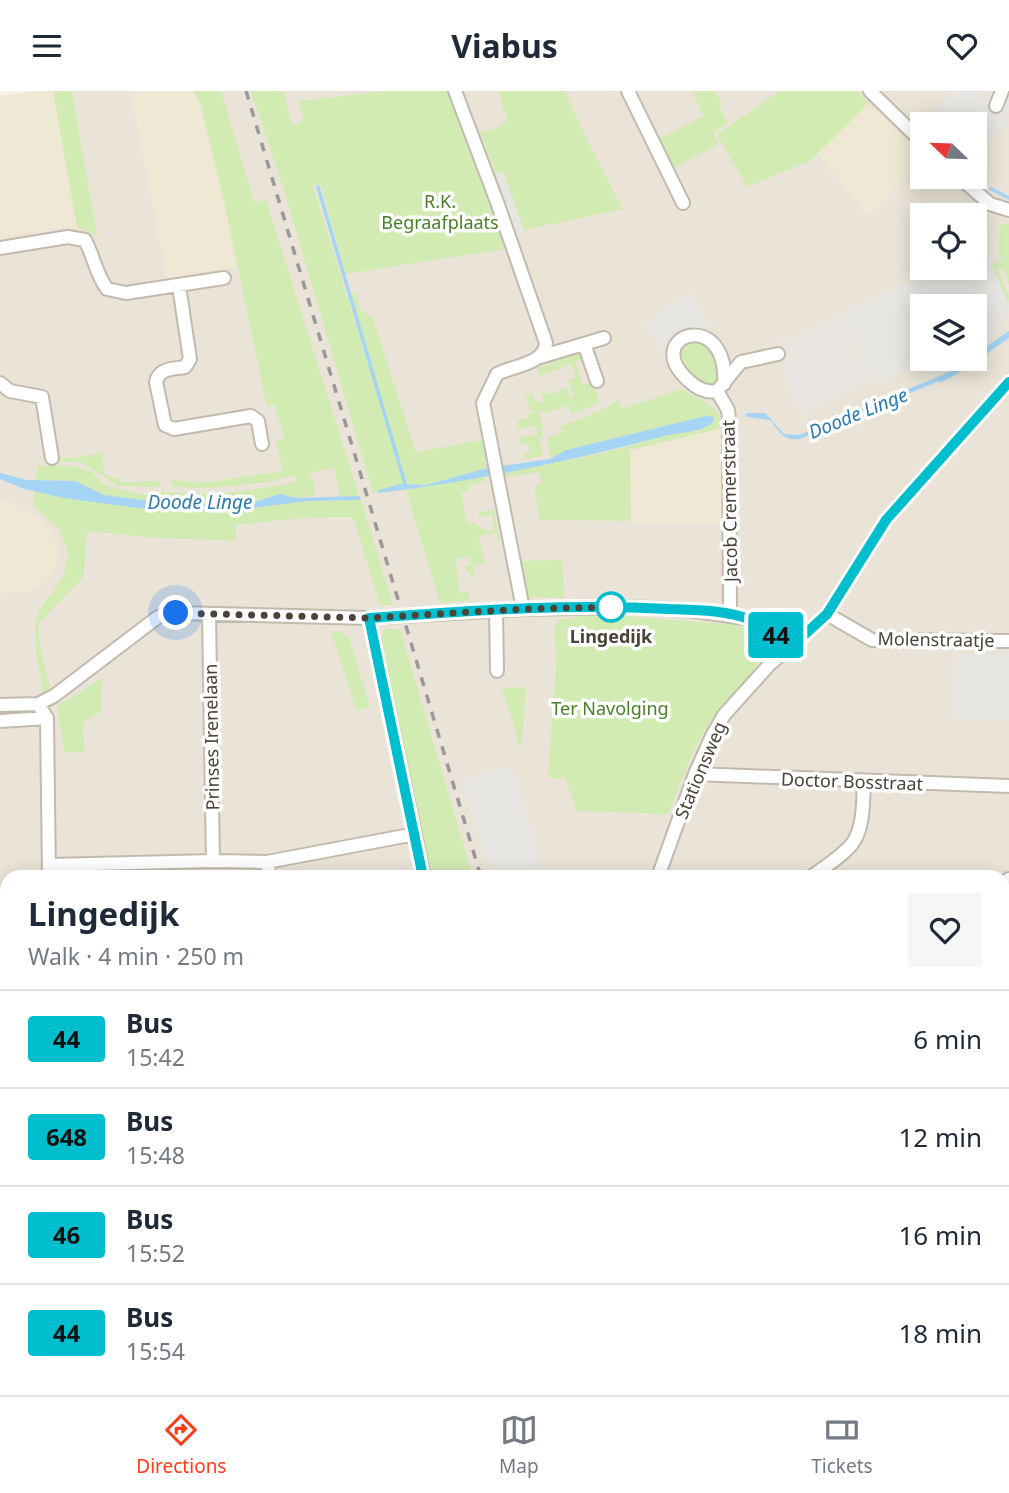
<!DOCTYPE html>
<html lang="en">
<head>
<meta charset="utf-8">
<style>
	:root { --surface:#fff; --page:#f6f6f7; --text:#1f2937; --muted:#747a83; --line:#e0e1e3; --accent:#ff3b18 }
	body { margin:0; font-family:"Noto Sans",sans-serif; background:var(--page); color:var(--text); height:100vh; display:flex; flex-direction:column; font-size:26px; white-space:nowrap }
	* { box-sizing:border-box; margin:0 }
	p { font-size:23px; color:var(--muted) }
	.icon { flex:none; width:38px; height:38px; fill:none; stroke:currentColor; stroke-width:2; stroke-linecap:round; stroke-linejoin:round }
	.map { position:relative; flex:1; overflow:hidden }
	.panel { position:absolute; left:0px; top:779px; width:1010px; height:527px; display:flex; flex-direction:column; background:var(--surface); border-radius:21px 21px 0 0; box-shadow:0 4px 18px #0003 }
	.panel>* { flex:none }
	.badge { padding:0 14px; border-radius:5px; font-size:24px; line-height:46px }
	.needle { width:46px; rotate:293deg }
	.fabs { position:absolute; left:910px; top:21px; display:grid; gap:14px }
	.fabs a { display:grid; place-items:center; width:77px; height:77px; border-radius:0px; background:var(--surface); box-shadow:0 4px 18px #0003; font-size:35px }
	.you { position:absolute; width:35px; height:35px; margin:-18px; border:5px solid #fff; border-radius:50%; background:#1a73e8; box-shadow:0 0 0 10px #1a73e833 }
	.map>.badge { position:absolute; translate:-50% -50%; box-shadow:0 0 0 4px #fff }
	.round { display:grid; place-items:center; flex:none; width:74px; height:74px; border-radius:0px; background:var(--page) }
	.head { display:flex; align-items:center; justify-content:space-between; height:119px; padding:0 28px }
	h1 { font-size:33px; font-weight:700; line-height:52px }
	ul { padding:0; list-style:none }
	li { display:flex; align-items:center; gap:21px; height:98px; padding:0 28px; border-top:2px solid var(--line) }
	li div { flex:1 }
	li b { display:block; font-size:26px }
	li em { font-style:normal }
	li .badge { min-width:77px; font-weight:700; text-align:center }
	header { display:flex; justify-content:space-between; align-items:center; height:91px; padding:0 28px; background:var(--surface); font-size:32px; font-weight:700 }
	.menu { display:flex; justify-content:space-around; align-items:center; height:98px; border-top:2px solid var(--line); background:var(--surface); font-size:19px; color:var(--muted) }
	.menu a { display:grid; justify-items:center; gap:4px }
	.menu .on { color:var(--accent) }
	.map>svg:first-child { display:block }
</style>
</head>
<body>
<header><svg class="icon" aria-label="menu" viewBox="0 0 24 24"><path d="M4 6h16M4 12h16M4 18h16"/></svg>Viabus<svg class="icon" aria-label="heart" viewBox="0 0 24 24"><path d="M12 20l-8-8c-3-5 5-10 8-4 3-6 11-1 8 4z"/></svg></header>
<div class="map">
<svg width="1009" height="1304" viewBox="0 0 1009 1304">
	<rect width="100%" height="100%" fill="#f6f2ea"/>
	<path fill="#eae4d8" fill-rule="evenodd" d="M58 0H1009V1304H0V7ZM922 33H975V86H922ZM922 124H975V177H922ZM922 215H975V268H922ZM7 786H1003V1298H7Z"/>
	<path fill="#e8e4df" d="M841 225 869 290 799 323 776 252Z"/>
	<path fill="#efe8d4" d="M36 0H72L97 145 83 137 63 136 0 147V5Z
		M130 0H197L225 109 237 177 167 188Z
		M868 12 922 65V72L868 125 817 62Z
		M722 337 723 434 631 432 630 359Z
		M0 410 18 413 39 427 53 441 59 461 54 479 45 492 32 499 0 502Z"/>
	<path fill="#d1ebb2" d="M53 0H72L97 145 77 136Z
		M193 0H221L254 111 266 109 359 405 340 406 334 377 307 382C313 389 318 396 313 405L297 407 280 403 255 411 240 413 226 409 210 413H174L104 404 75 390 35 389 38 375H72L92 381 101 391 111 396 145 404 168 401 193 403 230 402 284 394 295 390 297 385C286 385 278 389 266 391 236 395 201 400 171 395V388L202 392 283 380 276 350 284 347 275 314 267 316 224 110 200 11Z
		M251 0H284L292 35 304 29 299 10 387 0H448L505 158 345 183 321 94H313L376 299 350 204 355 202 360 218 373 228 416 361 482 349 487 377 426 394 400 393 373 402 284 99Z
		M498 0H565L587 49 623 118 524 139 503 81 496 83 480 41 501 36 500 33 508 29 501 13 504 11H502Z
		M692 0H715L722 14 719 16 728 31 713 42 719 53 673 78 657 49 704 25Z
		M780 0H857L868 12 811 69 747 96 717 43Z
		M1009 132V194L1003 178 998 180 1009 205 1008 215 991 178 992 174 1002 169 999 162 1000 134Z
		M692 248 708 253 717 272 720 289 715 296C695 293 687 282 678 264L681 255Z
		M579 261 584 267 575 271 583 294 592 291 599 308 598 312 572 323 568 314 545 323 543 319 539 321 544 337 542 338 543 346 539 347 543 365 524 368 523 363 529 362V353L521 354 520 346 537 344 536 334 518 338 517 329 529 327 528 322 536 321 530 318 525 305 533 302 535 310 541 312 544 311 541 300 544 298 547 304 567 297 570 307 574 306 568 289 576 286 571 273 540 285 537 277Z
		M681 298C697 307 723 315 722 337L630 359 631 430 539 429 535 395 541 393 540 381 504 387V381C557 371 611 363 662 345 677 340 692 332 706 325L566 359 551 367 547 347 562 341 560 336 600 320 618 309 622 318Z
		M102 362 104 383 128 392 160 390 159 396 118 395 81 371 55 370V367H71Z
		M485 384V390L469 394V399L461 401 467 433 475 431 476 435H479L480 438 484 437 485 441 494 439 492 423 480 426 479 421 494 419 500 450H498L496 442 479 445 480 451 477 454H481L483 462 479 465H483L485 472 473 474 475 487H471L470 482H466L465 475 471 474 469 466 456 468 459 502 468 501 470 510 440 512 406 399Z
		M34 400 114 414 180 421H220L306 410 361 409 393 514 380 515 355 432 351 426 303 427 236 434V450L144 446 87 440 84 485 38 533 41 562 51 599 43 603 36 560 35 536 39 520 64 485 68 460 58 437 33 415Z
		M562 469 564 507 527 506 521 470Z
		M599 523 734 534C749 536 761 546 760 563 759 582 726 609 715 624 693 653 682 690 668 723L577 720 565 687H548L557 559 555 557 554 537 559 529Z
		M385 538H400L473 786H430L379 547Z
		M331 540 342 541 350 550 370 616 356 619Z
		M102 587V620L82 632 85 660 64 662 57 615Z
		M526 596 521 659 502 597Z
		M7 893V1036H0V895Z"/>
	<path fill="#e7e5e2" d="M954 0H980L997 16 1009 5V18L1004 24 1009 29 975 66V33H932L927 29Z
		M503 81 524 139 515 142 494 84Z
		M981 161 985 168 989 167 1009 215V222L1003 225 994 234 997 242 975 251V215H922V268H935L873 293 843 220 944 177H975V164Z
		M690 201 709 233 684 243 660 257 653 242 643 235 654 231 653 227 662 219Z
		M957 563H1009V628H955Z
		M511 675 544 786H492L462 690Z"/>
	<path fill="#a5d4f4" d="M1009 240V247L985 264 987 267 978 274 975 273 940 292 939 290 800 348C783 350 780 341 770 329L747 326 745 324 747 322H765L784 343 799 344 949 281 970 268H975V263Z
		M706 325 713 326 714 330C704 342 678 341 664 345 571 370 473 391 378 402L377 400 400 393 426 394 487 377 550 368 566 359Z
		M0 382 27 389 75 390 104 404 174 413H210L226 409 240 413 255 411 280 403 297 407 359 405 361 409 306 410 220 421 154 419 64 407 24 398 0 388Z"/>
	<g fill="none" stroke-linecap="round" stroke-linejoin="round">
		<path stroke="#a5d4f4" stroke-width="3.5" d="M318 96 406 396
			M991 98 1009 107"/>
		<defs>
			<path id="minor" d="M455 0 497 111 546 252C545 273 512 275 497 283L483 312 523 518
				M628 0 683 112
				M870 0 922 51
				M996 15 1002 0
				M959 86 990 113 1009 119
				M0 157 68 146 85 149C94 166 96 183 107 198L126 202 224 187
				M179 195 190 268 185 276C173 278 159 277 156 291L165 334 174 338 251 325 258 330 262 353
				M584 253 597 290
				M540 266 604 247
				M0 292 10 300 42 306 52 367
				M717 300C706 302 696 297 688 289 639 244 729 215 724 293
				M496 520 497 580
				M209 523 213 770
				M827 523 872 549 1009 550
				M730 524 729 328 728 319 717 300 741 271 778 263
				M369 527 424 786
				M38 613 47 627 49 786
				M0 614 38 613 54 605 158 526 176 522 369 527 523 518 631 516 688 519 751 528 761 533 791 556
				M0 630 47 627
				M695 683 1009 695
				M267 771 270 786
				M50 774 213 770 267 771 415 743
				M658 786 695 683 712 645 724 624 770 573 827 523 886 429 1009 291
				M811 786C823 777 847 762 854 750 864 734 863 709 864 690
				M1003 793 1009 788
				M0 1047 7 1046
				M1003 1070 1009 1071
				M0 1291 7 1286
				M98 1298 100 1304
				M174 1304 178 1298
				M359 1304 363 1298
				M534 1304V1298"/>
		</defs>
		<use href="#minor" stroke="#c2baac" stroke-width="16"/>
		<use href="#minor" stroke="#fff" stroke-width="12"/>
		<path stroke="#999" stroke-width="3.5" stroke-dasharray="9 9" stroke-linecap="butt" d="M246 0 481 786
			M619 1298 621 1304
			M634 1298 636 1304"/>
	</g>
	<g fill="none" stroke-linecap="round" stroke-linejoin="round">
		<defs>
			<path id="line" d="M423 786 369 527C468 520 569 512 668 518 695 519 726 519 752 529 766 534 779 546 791 556L827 523 886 429 1009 291"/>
		</defs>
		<use href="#line" stroke="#fff" stroke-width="16"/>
		<use href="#line" stroke="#00becd" stroke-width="10"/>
		<path stroke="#4a4338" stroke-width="7" stroke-dasharray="0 12.6" d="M176 522 369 527 523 518 615 516H611"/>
	</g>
	<circle fill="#fff" stroke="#00becd" stroke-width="3.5" cx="611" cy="516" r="14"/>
	<g text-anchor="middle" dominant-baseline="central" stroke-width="7" stroke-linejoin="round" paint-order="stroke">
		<g font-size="18" fill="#498027" stroke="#fff">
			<text x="440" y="110">R.K.<tspan x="440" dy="21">Begraafplaats</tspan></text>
			<text x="610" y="617">Ter Navolging</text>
		</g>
		<g font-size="18" fill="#4a4338" stroke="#fff">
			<text transform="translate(729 410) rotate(-91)">Jacob Cremerstraat</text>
			<text transform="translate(936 548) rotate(1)">Molenstraatje</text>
			<text transform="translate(211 646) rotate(-91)">Prinses Irenelaan</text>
			<text transform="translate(700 679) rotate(-67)">Stationsweg</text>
			<text transform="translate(852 690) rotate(2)">Doctor Bosstraat</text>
		</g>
		<g font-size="18" font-weight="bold" fill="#4a4338" stroke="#fff">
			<text x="611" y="545">Lingedijk</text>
		</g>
		<g font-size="19" font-style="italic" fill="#2a7ab3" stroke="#fff">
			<text transform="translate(858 322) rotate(-22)">Doode Linge</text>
			<text x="200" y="411">Doode Linge</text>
		</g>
	</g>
</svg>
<div class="fabs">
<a><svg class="needle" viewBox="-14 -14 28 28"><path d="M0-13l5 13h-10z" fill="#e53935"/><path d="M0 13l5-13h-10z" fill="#747a83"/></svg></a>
<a><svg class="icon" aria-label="locate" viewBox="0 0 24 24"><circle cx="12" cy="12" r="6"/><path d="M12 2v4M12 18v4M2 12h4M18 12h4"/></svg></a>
<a><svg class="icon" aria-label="layers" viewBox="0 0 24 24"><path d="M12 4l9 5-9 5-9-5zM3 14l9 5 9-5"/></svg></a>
</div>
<div class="you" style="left:176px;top:522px"></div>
<b class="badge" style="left:776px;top:544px;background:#00becd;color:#111">44</b>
<section class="panel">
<div class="head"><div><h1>Lingedijk</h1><p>Walk · 4 min · 250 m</p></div><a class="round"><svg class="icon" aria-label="heart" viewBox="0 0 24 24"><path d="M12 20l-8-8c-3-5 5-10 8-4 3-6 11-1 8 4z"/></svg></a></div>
<ul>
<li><span class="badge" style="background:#00becd;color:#111">44</span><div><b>Bus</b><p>15:42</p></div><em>6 min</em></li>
<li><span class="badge" style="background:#00becd;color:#111">648</span><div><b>Bus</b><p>15:48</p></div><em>12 min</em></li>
<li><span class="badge" style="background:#00becd;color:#111">46</span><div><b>Bus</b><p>15:52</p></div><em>16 min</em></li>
<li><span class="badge" style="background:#00becd;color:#111">44</span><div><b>Bus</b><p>15:54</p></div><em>18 min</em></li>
</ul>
</section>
</div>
<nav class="menu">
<a class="on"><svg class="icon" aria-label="directions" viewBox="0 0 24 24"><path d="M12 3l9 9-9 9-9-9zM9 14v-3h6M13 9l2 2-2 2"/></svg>Directions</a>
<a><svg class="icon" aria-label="map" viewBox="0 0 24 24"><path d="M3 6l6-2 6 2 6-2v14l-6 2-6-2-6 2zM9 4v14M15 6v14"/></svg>Map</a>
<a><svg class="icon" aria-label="tickets" viewBox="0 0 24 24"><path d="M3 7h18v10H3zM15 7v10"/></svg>Tickets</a>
</nav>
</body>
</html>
